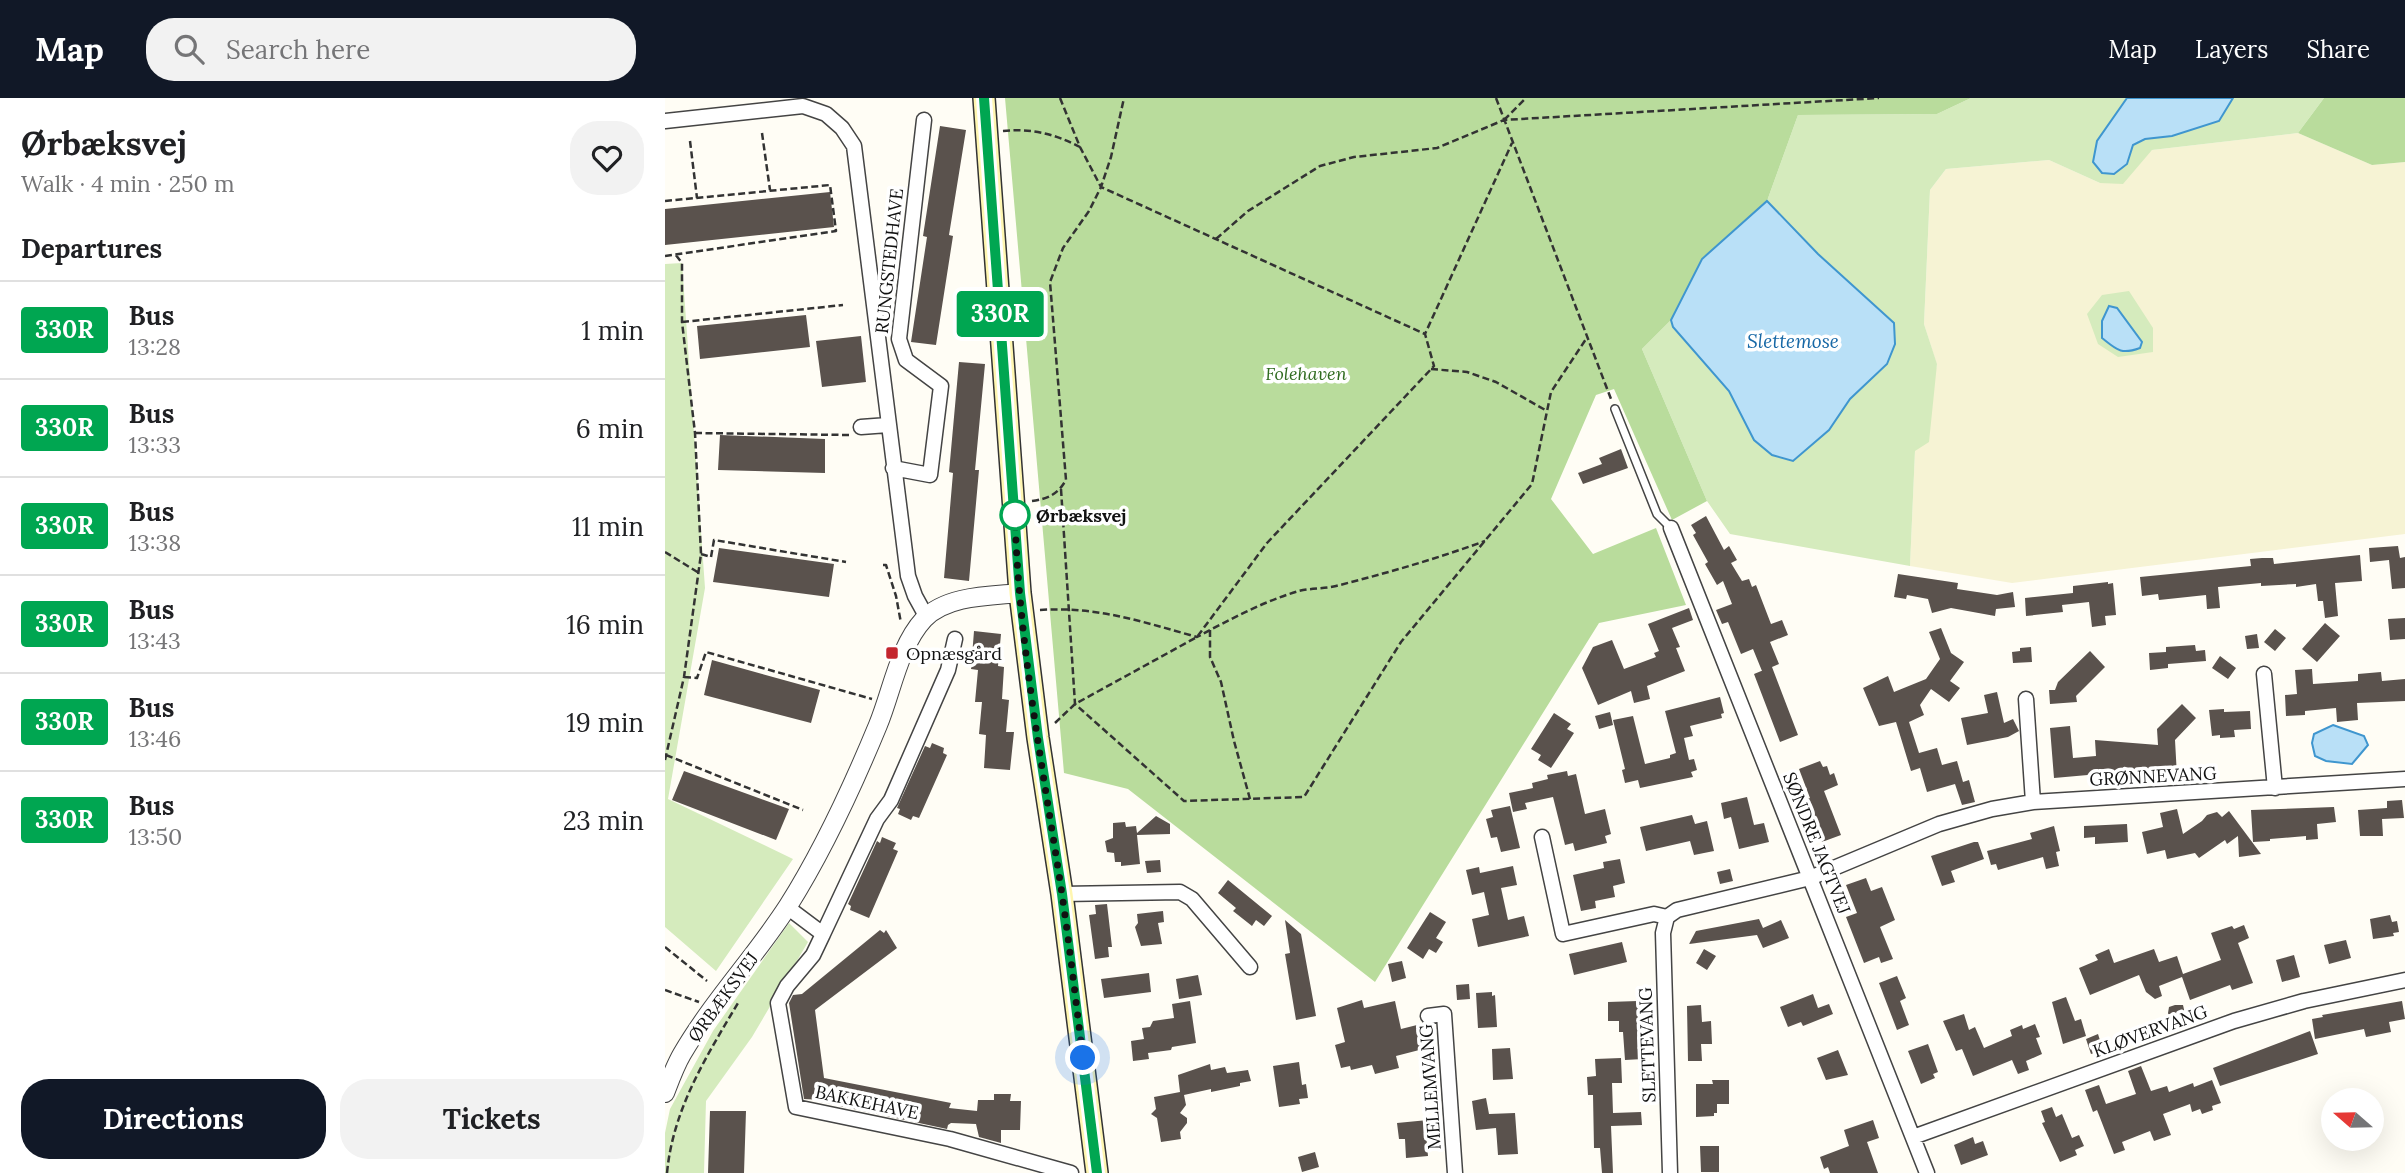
<!DOCTYPE html>
<html lang="en">
<head>
<meta charset="utf-8">
<style>
	:root { --surface:#fff; --page:#f2f2f2; --text:#202124; --muted:#757577; --line:#e0e0e0; --accent:#111827 }
	body { margin:0; font-family:Lora,serif; background:var(--page); color:var(--text); height:100vh; display:flex; flex-direction:column; font-size:26px; white-space:nowrap }
	* { box-sizing:border-box; margin:0 }
	p { font-size:23px; color:var(--muted) }
	.icon { flex:none; width:38px; height:38px; fill:none; stroke:currentColor; stroke-width:2; stroke-linecap:round; stroke-linejoin:round }
	.map { position:relative; flex:1; overflow:hidden }
	.details { display:flex; flex-direction:column; background:var(--surface); width:665px }
	.details>* { flex:none }
	.badge { padding:0 14px; border-radius:5px; font-size:24px; line-height:46px }
	.needle { width:46px; rotate:290deg }
	.buttons { position:absolute; left:1656px; top:990px; display:grid; gap:14px }
	.buttons a { display:grid; place-items:center; width:63px; height:63px; border-radius:50%; background:var(--surface); box-shadow:0 7px 28px #0002; font-size:35px }
	.you { position:absolute; width:35px; height:35px; margin:-18px; border:5px solid #fff; border-radius:50%; background:#1a73e8; box-shadow:0 0 0 10px #1a73e833 }
	.map>.badge { position:absolute; translate:-50% -50%; box-shadow:0 0 0 4px #fff }
	h2 { padding:0 21px; font-size:26px; line-height:63px }
	.round { display:grid; place-items:center; flex:none; width:74px; height:74px; border-radius:28px; background:var(--page) }
	.head { display:flex; align-items:center; justify-content:space-between; height:119px; padding:0 21px }
	h1 { font-size:33px; font-weight:700; line-height:52px }
	.cta { display:flex; gap:14px; margin-top:auto; padding:14px 21px }
	.cta a { flex:1; height:80px; border-radius:28px; background:var(--accent); color:#fff; font-size:28px; font-weight:700; line-height:80px; text-align:center }
	.cta a+a { background:var(--page); color:var(--text) }
	ul { padding:0; list-style:none }
	li { display:flex; align-items:center; gap:21px; height:98px; padding:0 21px; border-top:2px solid var(--line) }
	li div { flex:1 }
	li b { display:block; font-size:26px }
	li em { font-style:normal }
	li .badge { min-width:77px; font-weight:700; text-align:center }
	header { display:flex; align-items:center; gap:42px; box-sizing:border-box; height:98px; padding:0 35px; background:var(--accent); color:#fff }
	header strong { font-size:33px }
	nav { display:flex; gap:38px; margin-inline-start:auto; font-size:24px }
	.search { width:490px; height:63px; background:var(--page); display:flex; align-items:center; gap:18px; box-sizing:border-box; padding:0 24px; border-radius:28px; color:var(--muted); font-size:26px }
	main { display:flex; flex:1; min-height:0 }
	.map>svg:first-child { display:block }
</style>
</head>
<body>
<header>
<strong>Map</strong>
<div class="search"><svg class="icon" aria-label="search" viewBox="0 0 24 24"><circle cx="10" cy="10" r="6"/><path d="M15 15l6 6"/></svg>Search here</div>
<nav><a>Map</a><a>Layers</a><a>Share</a></nav>
</header>
<main>
<section class="details">
<div class="head"><div><h1>Ørbæksvej</h1><p>Walk · 4 min · 250 m</p></div><a class="round"><svg class="icon" aria-label="heart" viewBox="0 0 24 24"><path d="M12 20l-8-8c-3-5 5-10 8-4 3-6 11-1 8 4z"/></svg></a></div>
<h2>Departures</h2>
<ul>
<li><span class="badge" style="background:#00a651;color:#fff">330R</span><div><b>Bus</b><p>13:28</p></div><em>1 min</em></li>
<li><span class="badge" style="background:#00a651;color:#fff">330R</span><div><b>Bus</b><p>13:33</p></div><em>6 min</em></li>
<li><span class="badge" style="background:#00a651;color:#fff">330R</span><div><b>Bus</b><p>13:38</p></div><em>11 min</em></li>
<li><span class="badge" style="background:#00a651;color:#fff">330R</span><div><b>Bus</b><p>13:43</p></div><em>16 min</em></li>
<li><span class="badge" style="background:#00a651;color:#fff">330R</span><div><b>Bus</b><p>13:46</p></div><em>19 min</em></li>
<li><span class="badge" style="background:#00a651;color:#fff">330R</span><div><b>Bus</b><p>13:50</p></div><em>23 min</em></li>
</ul>
<div class="cta"><a>Directions</a><a>Tickets</a></div>
</section>
<div class="map">
<svg width="1740" height="1075" viewBox="0 0 1740 1075">
	<rect width="100%" height="100%" fill="#fffdf5"/>
	<path fill="#f6f3d4" d="M1633 35 1707 67 1740 64V436L1347 485 1245 468 1250 353 1272 267 1259 226 1265 92 1281 71 1384 62 1435 85 1487 52Z"/>
	<path fill="#d5ebbd" d="M1306 0H1659L1633 35 1487 52 1458 86 1435 85 1384 62 1281 71 1265 92 1259 226 1272 266 1264 344 1250 353 1245 468 1065 436 1042 403 977 251 1006 222 1008 229 1064 293 1089 342 1164 332 1185 301 1222 266 1153 156 1102 103 1133 17 1272 16Z
		M17 165 40 490 3 701 128 761 51 873 0 829V166Z
		M1464 193 1488 230V254L1453 259 1433 246 1422 216 1437 197Z
		M124 825 143 844 87 939 41 1003 39 1075H0V1035L5 1011 48 933Z"/>
	<path fill="#b9dc9c" d="M340 0H1306L1272 16 1133 17 1102 103 1037 161 1006 222 977 251 1042 403 1007 422 949 291 931 297 886 401 928 456 991 430 1021 507 934 525 710 884 463 691 399 675Z
		M1659 0H1740V64L1707 67 1633 35Z"/>
	<path fill="#b9e0f7" stroke="#3f96cf" stroke-width="2" d="M1462 0H1568L1554 23 1507 38 1480 41 1468 47 1462 66 1449 76 1437 75 1428 64 1432 43Z
		M1102 103 1153 156 1229 225 1230 246 1222 266 1185 301 1164 332 1128 363 1107 357 1089 342 1064 293 1008 229 1006 222 1037 161Z
		M1444 208 1452 210 1477 244 1475 250C1456 257 1452 252 1437 240V223Z
		M1668 627 1699 638 1703 647 1687 666 1661 663 1650 658 1647 645 1649 636Z"/>
	<path fill="#5a524d" d="M275 28 301 32 284 137 288 138 271 247 246 244 262 139 258 138Z
		M165 94 169 129 0 147V111Z
		M141 217 145 249 35 261 32 228Z
		M196 238 201 284 157 289 151 243Z
		M294 264 320 266 310 372H314L304 483 279 480 288 375 284 374Z
		M55 337 160 341V375L53 372Z
		M956 351 963 370 918 386 913 375 937 366 934 360Z
		M1041 418 1059 452 1064 448 1072 462 1066 465 1077 483 1084 481 1087 489 1091 487 1106 526 1117 522 1123 537 1105 544 1114 566 1107 569 1133 637 1115 644 1089 576 1106 569 1097 573 1088 551 1076 556 1063 524 1057 526 1051 512 1067 506 1058 483 1052 487 1040 466 1043 464 1028 437 1031 435 1026 427Z
		M1733 448 1735 460 1740 459V490L1727 491 1724 462 1705 464 1704 450Z
		M54 450 169 466 164 499 48 484Z
		M1695 457 1697 483 1670 485 1673 518 1660 520 1658 503H1653L1651 486 1631 489V486L1596 488V485L1553 489 1555 510 1542 511 1541 497 1494 502 1493 496 1477 498 1475 479 1586 468 1585 461 1597 460H1608L1609 466Z
		M1233 476 1293 485 1292 491 1332 497 1348 494 1350 509 1331 511 1330 518 1286 510 1267 515 1263 501 1242 497 1241 501 1229 499Z
		M1443 484V486L1448 485 1451 517 1440 518 1441 527 1427 529 1424 504 1397 507 1398 514 1361 518 1360 500 1408 495V488Z
		M1024 510 1028 522 1007 530 1015 549 1011 550 1020 573 982 588 985 601 969 605 966 593 933 607 917 570 928 549 947 542 959 571 991 559 989 555 994 553 983 526Z
		M1740 520V541L1725 542 1723 521Z
		M1660 525 1675 538 1652 564 1637 551Z
		M1276 530 1286 555 1299 564 1285 583 1295 590 1284 604 1266 591 1255 607 1259 617 1244 624 1254 655 1272 650 1277 667 1292 663 1298 684 1304 682 1310 704 1297 707 1290 686 1262 694 1255 670 1246 673 1231 624 1214 628 1198 590 1223 578 1229 594 1261 581 1275 561 1264 534Z
		M1610 531 1621 540 1610 553 1599 544Z
		M309 533 336 536 333 568 339 569 337 601 344 602 341 634H349L345 672 319 670 321 637 314 636 317 604H310L313 572 306 571Z
		M1592 536 1594 550 1582 551 1580 538Z
		M1530 547 1531 553 1540 552 1541 563 1503 566V570L1485 572 1484 555 1501 554V549Z
		M1366 549 1367 564 1348 565 1347 554 1355 553V550Z
		M1425 553 1440 569 1411 598 1412 604 1385 606 1384 592H1390L1393 584Z
		M1555 558 1571 570 1563 581 1547 570Z
		M47 562 155 592 146 625 39 597Z
		M1647 571 1648 586 1693 583V576L1716 574 1717 583 1740 581V603L1692 605 1693 622 1672 624 1671 610 1640 613V617L1621 618 1620 597 1632 596 1630 572Z
		M1332 594 1339 625 1348 621 1354 633 1343 639 1302 647 1296 620 1323 615 1319 597Z
		M1055 599 1059 615 1056 616 1057 620 1025 628 1028 638 1019 640 1024 662 1029 661 1032 672 1026 674 1028 679 975 690 973 682 960 685 957 672 960 671 948 622 968 618 980 666 1005 660V657L1011 655 1000 613Z
		M1517 606 1531 620 1510 642 1512 678 1499 679V675L1461 678 1434 676 1389 680 1385 630 1405 628 1408 660 1431 658 1430 642 1493 647 1492 631Z
		M1559 611V614L1585 613 1586 631 1569 632 1570 639 1555 640V637L1547 638 1544 612Z
		M945 614 948 627 934 631 930 618Z
		M889 615 906 626 902 631 909 635 886 670 873 662 876 657 866 651Z
		M267 645 279 650 278 655 282 657 254 720 248 718 246 722 233 716 235 711 232 710 260 648 265 650Z
		M1155 663 1158 669 1162 668 1165 677 1169 675 1173 687 1159 693 1176 737 1157 744 1141 702 1145 700 1134 671Z
		M19 673 124 711 111 742 7 702Z
		M902 673 903 678 911 676 920 716 940 711 946 736 940 738 942 745 910 753 908 745 900 747 888 699 860 705 862 711 848 714 844 695 868 690 867 685 883 681 882 677Z
		M1082 699 1089 727 1099 725 1104 744 1074 751 1066 719 1059 721 1056 705Z
		M1737 702 1739 720 1717 721 1718 738H1695L1693 712 1722 710V703Z
		M845 708 855 750 836 754 832 739 826 740 821 721 828 719 826 712Z
		M1669 709 1671 724 1652 726 1653 741 1641 742V738L1605 741V743L1588 744 1586 712Z
		M1512 711 1518 736 1537 723 1542 717 1552 714 1557 719 1564 713 1596 756 1574 759 1573 738 1562 746 1560 742 1534 760 1530 755 1502 761 1500 752 1482 756 1477 734 1498 729 1495 715Z
		M1027 717 1030 726 1042 723 1049 753 1029 757 1025 743 981 753 975 729Z
		M491 718 505 726V736L472 737 475 766 456 768V764H450L449 755 442 754 440 743 448 740V725L460 724 461 729 471 728 472 735Z
		M1462 726 1463 744 1430 746V739L1419 740V728Z
		M1389 728 1395 753 1391 754 1394 768 1381 771 1378 759 1333 772 1331 766 1326 767 1322 753 1367 741 1365 735Z
		M217 739 231 745 228 751 233 753 204 820 185 812 186 808 183 806 212 743 215 745Z
		M1309 744H1313L1319 761 1286 773 1290 784 1277 788 1266 758Z
		M955 761 960 785 948 788 950 799 930 803 931 810 916 813 908 777 939 770 938 764Z
		M495 762 496 774 482 775 480 763Z
		M848 768 852 787 836 790 843 822 859 818 864 838 813 849 807 821 824 817 819 794 807 797 801 772 814 769 815 775Z
		M1065 771 1068 783 1055 786 1052 774Z
		M1201 780 1206 793 1217 789 1230 822 1215 829 1228 861 1216 865 1214 859 1199 865 1181 819 1192 815 1181 787Z
		M563 782 607 818 599 828 591 822 587 828 568 813 571 810 553 795Z
		M442 806 447 849H443L444 859 430 861 424 817 431 816 430 807Z
		M498 813 499 824 493 825 497 846 476 848 470 829 473 825 472 816Z
		M765 814 781 824 771 840 778 844 771 855 764 851 758 861 742 850Z
		M1725 817 1727 824 1732 823 1734 834 1728 835 1729 838 1708 841 1705 821Z
		M1094 821 1098 830 1116 822 1124 840 1098 850 1092 837 1024 846 1031 833Z
		M620 822 636 836 651 918 631 922 620 856 625 855Z
		M1579 827 1584 840 1573 845 1588 885 1567 892 1565 887 1525 902 1517 879 1494 888 1497 898 1490 901 1481 894 1474 877 1425 897 1414 870 1433 862 1430 857 1444 851 1449 865 1489 851 1494 864 1512 858 1518 876 1556 862 1546 835 1567 828 1569 831Z
		M215 832 219 835 221 832 232 850 150 912 159 980 286 1005 284 1010 312 1013 313 1002H329V996H346L345 1003H356L355 1032H336V1045L314 1039 311 1026 286 1025 283 1027 282 1031 156 1004 157 1002 139 1001 124 905 128 897 137 896Z
		M1681 842 1686 860 1664 866 1659 847Z
		M957 844 962 864 909 877 904 856Z
		M1039 851 1051 858 1042 872 1031 865Z
		M1629 857 1635 879 1617 884 1611 862Z
		M737 863 741 880 727 884 723 866Z
		M484 875 486 894 439 900 436 881Z
		M533 877 537 897 514 901 511 881Z
		M1232 878 1241 900 1235 903 1244 927 1232 932 1214 885Z
		M804 886 805 901 792 902 791 887Z
		M827 894V898L830 897 832 929 813 930 811 895Z
		M1148 896 1153 910 1164 906 1168 916 1138 928 1136 924 1123 929 1115 909Z
		M1401 899 1410 923 1416 921 1421 938 1398 946 1387 904Z
		M697 902 699 910 730 903 736 931 756 926 762 950 731 958 734 970 710 976 707 967 686 972 685 968 676 970 670 947 680 944 672 910Z
		M525 903 531 945 507 949 506 952 483 955 484 961 468 963 466 943 479 941 477 930 485 929 488 923 509 920 507 906Z
		M973 903V937H986V949H978V961L960 962 958 934H954V923H943V904Z
		M1737 903 1740 921 1724 924 1726 934 1701 939 1699 931 1650 941 1647 921 1658 919 1657 917Z
		M1036 907 1037 924 1046 923 1047 946H1036L1037 963H1023L1022 908Z
		M1510 907H1518L1520 916 1513 924 1505 922 1503 915 1504 909Z
		M1299 916 1304 932 1310 929 1319 950 1347 938 1345 932 1357 927 1358 931 1370 926 1375 939 1371 940 1377 956 1361 963 1364 972 1353 976 1347 962 1308 978 1297 951 1291 953 1278 923Z
		M1645 933 1653 956 1555 988 1548 970Z
		M1433 936 1438 952 1426 956 1421 941Z
		M1263 946 1273 974 1268 976 1270 980 1256 986 1243 953Z
		M845 950 848 981 828 982 827 951Z
		M1173 952 1183 977 1161 982 1152 960Z
		M956 960 957 985H947L948 1015 976 1014 977 1027 946 1028 948 1075H937L935 1050H929L928 997H923L922 979 931 978 930 961Z
		M634 964 637 987 641 986 643 1000 634 1001 635 1006 614 1009 608 968Z
		M545 966 546 972 560 969 562 975 583 972 586 983 575 985V988L546 994V991L519 997 521 1007 515 1015 522 1020V1025L515 1034 516 1041 496 1044 492 1020 486 1016 491 1011 489 999 515 994 513 977Z
		M1476 968 1486 993 1502 988 1504 994 1528 985 1529 989 1547 982 1556 1005 1547 1008 1548 1012 1537 1016 1535 1011 1527 1014 1525 1006 1498 1016 1506 1037 1489 1043 1485 1033 1457 1044 1460 1052 1449 1056 1432 1012 1428 1014 1420 992 1434 987 1441 1006 1471 996 1463 973Z
		M1047 982H1064V1006H1052V1015H1049V1018L1031 1019V986H1048Z
		M821 1000 824 1016 850 1015 853 1056 833 1057 831 1030 811 1032 807 1003Z
		M1387 1009 1391 1019 1397 1016 1407 1040 1414 1037 1419 1048 1410 1052 1412 1057 1395 1064 1377 1025 1380 1024 1376 1013Z
		M45 1013H81L79 1075H43Z
		M763 1022 764 1036H761L763 1058 741 1060 740 1041H734L732 1025Z
		M1208 1022 1214 1040 1202 1044 1213 1075H1165L1163 1069 1159 1071 1155 1059 1184 1048 1179 1032Z
		M1308 1039 1310 1046 1318 1043 1323 1057 1296 1067 1289 1047Z
		M1035 1048H1054V1074H1036Z
		M650 1054 654 1069 637 1074 633 1059Z"/>
	<g fill="none" stroke-linecap="round" stroke-linejoin="round">
		<defs>
			<path id="service" d="M950 311 992 416 1006 430"/>
			<path id="minor" d="M0 23 138 8 161 16 177 30 189 48 243 478 250 498 261 518
				M196 329 223 327
				M228 370 265 377 276 288 241 262 234 241 259 22
				M1006 430 1262 1075
				M1599 576 1610 690
				M1361 601 1368 704
				M877 739 898 836 989 816 1002 819
				M397 796 515 794 527 801 585 869
				M122 809 158 836 212 721 226 702 283 572 290 541
				M158 836 148 857 122 888 113 905 131 1009 285 1041 406 1075
				M763 918 779 916 790 1075
				M1248 1039 1569 923 1639 903 1740 882
				M1005 1075 998 835 1002 819 1012 812 1145 780 1274 726 1327 711 1368 704 1740 681"/>
			<path id="tertiary" d="M0 995C5 982 10 968 17 956 48 903 90 859 123 808 159 751 187 690 213 627 227 593 234 548 259 521 282 497 326 498 355 495"/>
			<path id="secondary" d="M319 0 355 495 373 640 397 796 432 1075"/>
		</defs>
		<use href="#service" stroke="#444" stroke-width="10"/>
		<use href="#minor" stroke="#444" stroke-width="17"/>
		<use href="#tertiary" stroke="#444" stroke-width="20"/>
		<use href="#secondary" stroke="#333" stroke-width="24"/>
		<path stroke="#333" stroke-width="2.5" stroke-dasharray="7 3.5" stroke-linecap="butt" d="M395 0 415 49 436 89 760 236
			M831 0 946 301
			M839 22 861 0
			M338 33C366 30 390 36 415 49
			M97 35 105 92
			M25 43 32 100
			M0 103 165 87 171 133 0 158
			M551 141 583 113 655 68 689 59 772 50 839 22 1214 0
			M17 224 178 207
			M766 271 802 274 831 284 882 313
			M30 335 184 337
			M396 391 410 606 519 703 639 699 736 544 867 386 886 294 921 241
			M367 403C383 401 393 396 401 382L385 184 398 150 424 113 436 89 446 59 459 0
			M0 454 34 475
			M36 456 46 459 49 442 181 464
			M218 467H221L231 498 236 525
			M375 512C432 508 478 524 532 539 564 522 599 503 634 493 646 490 659 491 671 488 722 475 771 461 820 443
			M545 532V559L556 584 569 643 585 701
			M19 579 32 580 41 554 207 601
			M390 625 410 606 532 539 602 445 769 268 760 236 847 45
			M1 657 138 712
			M0 662 19 579 36 456 30 335 17 224V165L10 156
			M0 849 42 883
			M0 892 34 904
			M2 1075C8 1011 41 959 73 905"/>
		<use href="#service" stroke="#fff" stroke-width="7"/>
		<use href="#minor" stroke="#fff" stroke-width="14"/>
		<use href="#tertiary" stroke="#fff" stroke-width="18"/>
		<use href="#secondary" stroke="#fff6b0" stroke-width="21"/>
	</g>
	<g fill="none" stroke-linecap="round" stroke-linejoin="round">
		<defs>
			<path id="line" d="M319 0 355 495 373 640 397 796 432 1075"/>
		</defs>
		<use href="#line" stroke="#fff" stroke-width="16"/>
		<use href="#line" stroke="#00a651" stroke-width="10"/>
		<path stroke="#111" stroke-width="7" stroke-dasharray="0 12.6" d="M350 417C353 533 375 656 393 770 403 833 410 897 418 960"/>
	</g>
	<circle fill="#fff" stroke="#00a651" stroke-width="3.5" cx="350" cy="417" r="14"/>
	<rect fill="#c4262e" stroke="#fff" stroke-width="2.5" x="220" y="548" width="14" height="14" rx="3.5"/>
	<g text-anchor="middle" dominant-baseline="central" stroke-width="7" stroke-linejoin="round" paint-order="stroke">
		<g font-size="18" fill="#111" stroke="#fff">
			<text transform="translate(224 163) rotate(-84)">RUNGSTEDHAVE</text>
			<text transform="translate(1488 678) rotate(-3)">GRØNNEVANG</text>
			<text transform="translate(1152 745) rotate(68)">SØNDRE JAGTVEJ</text>
			<text transform="translate(58 899) rotate(-54)">ØRBÆKSVEJ</text>
			<text transform="translate(1485 933) rotate(-20)">KLØVERVANG</text>
			<text transform="translate(982 947) rotate(-92)">SLETTEVANG</text>
			<text transform="translate(765 989) rotate(-94)">MELLEMVANG</text>
			<text transform="translate(202 1004) rotate(12)">BAKKEHAVE</text>
		</g>
		<g font-size="18" font-style="italic" fill="#2f6b1f" stroke="#fff">
			<text x="641" y="275">Folehaven</text>
		</g>
		<g font-size="18" font-weight="bold" fill="#111" stroke="#fff" text-anchor="start">
			<text x="371" y="417">Ørbæksvej</text>
		</g>
		<g font-size="18" fill="#111" stroke="#fff" text-anchor="start">
			<text x="241" y="555">Opnæsgård</text>
		</g>
		<g font-size="19" font-style="italic" fill="#1768a6" stroke="#fff">
			<text x="1128" y="243">Slettemose</text>
		</g>
	</g>
</svg>
<div class="buttons">
<a><svg class="needle" viewBox="-14 -14 28 28"><path d="M0-13l5 13h-10z" fill="#e53935"/><path d="M0 13l5-13h-10z" fill="#757577"/></svg></a>
</div>
<div class="you" style="left:418px;top:960px"></div>
<b class="badge" style="left:335px;top:216px;background:#00a651;color:#fff">330R</b>
</div>
</main>
</body>
</html>
